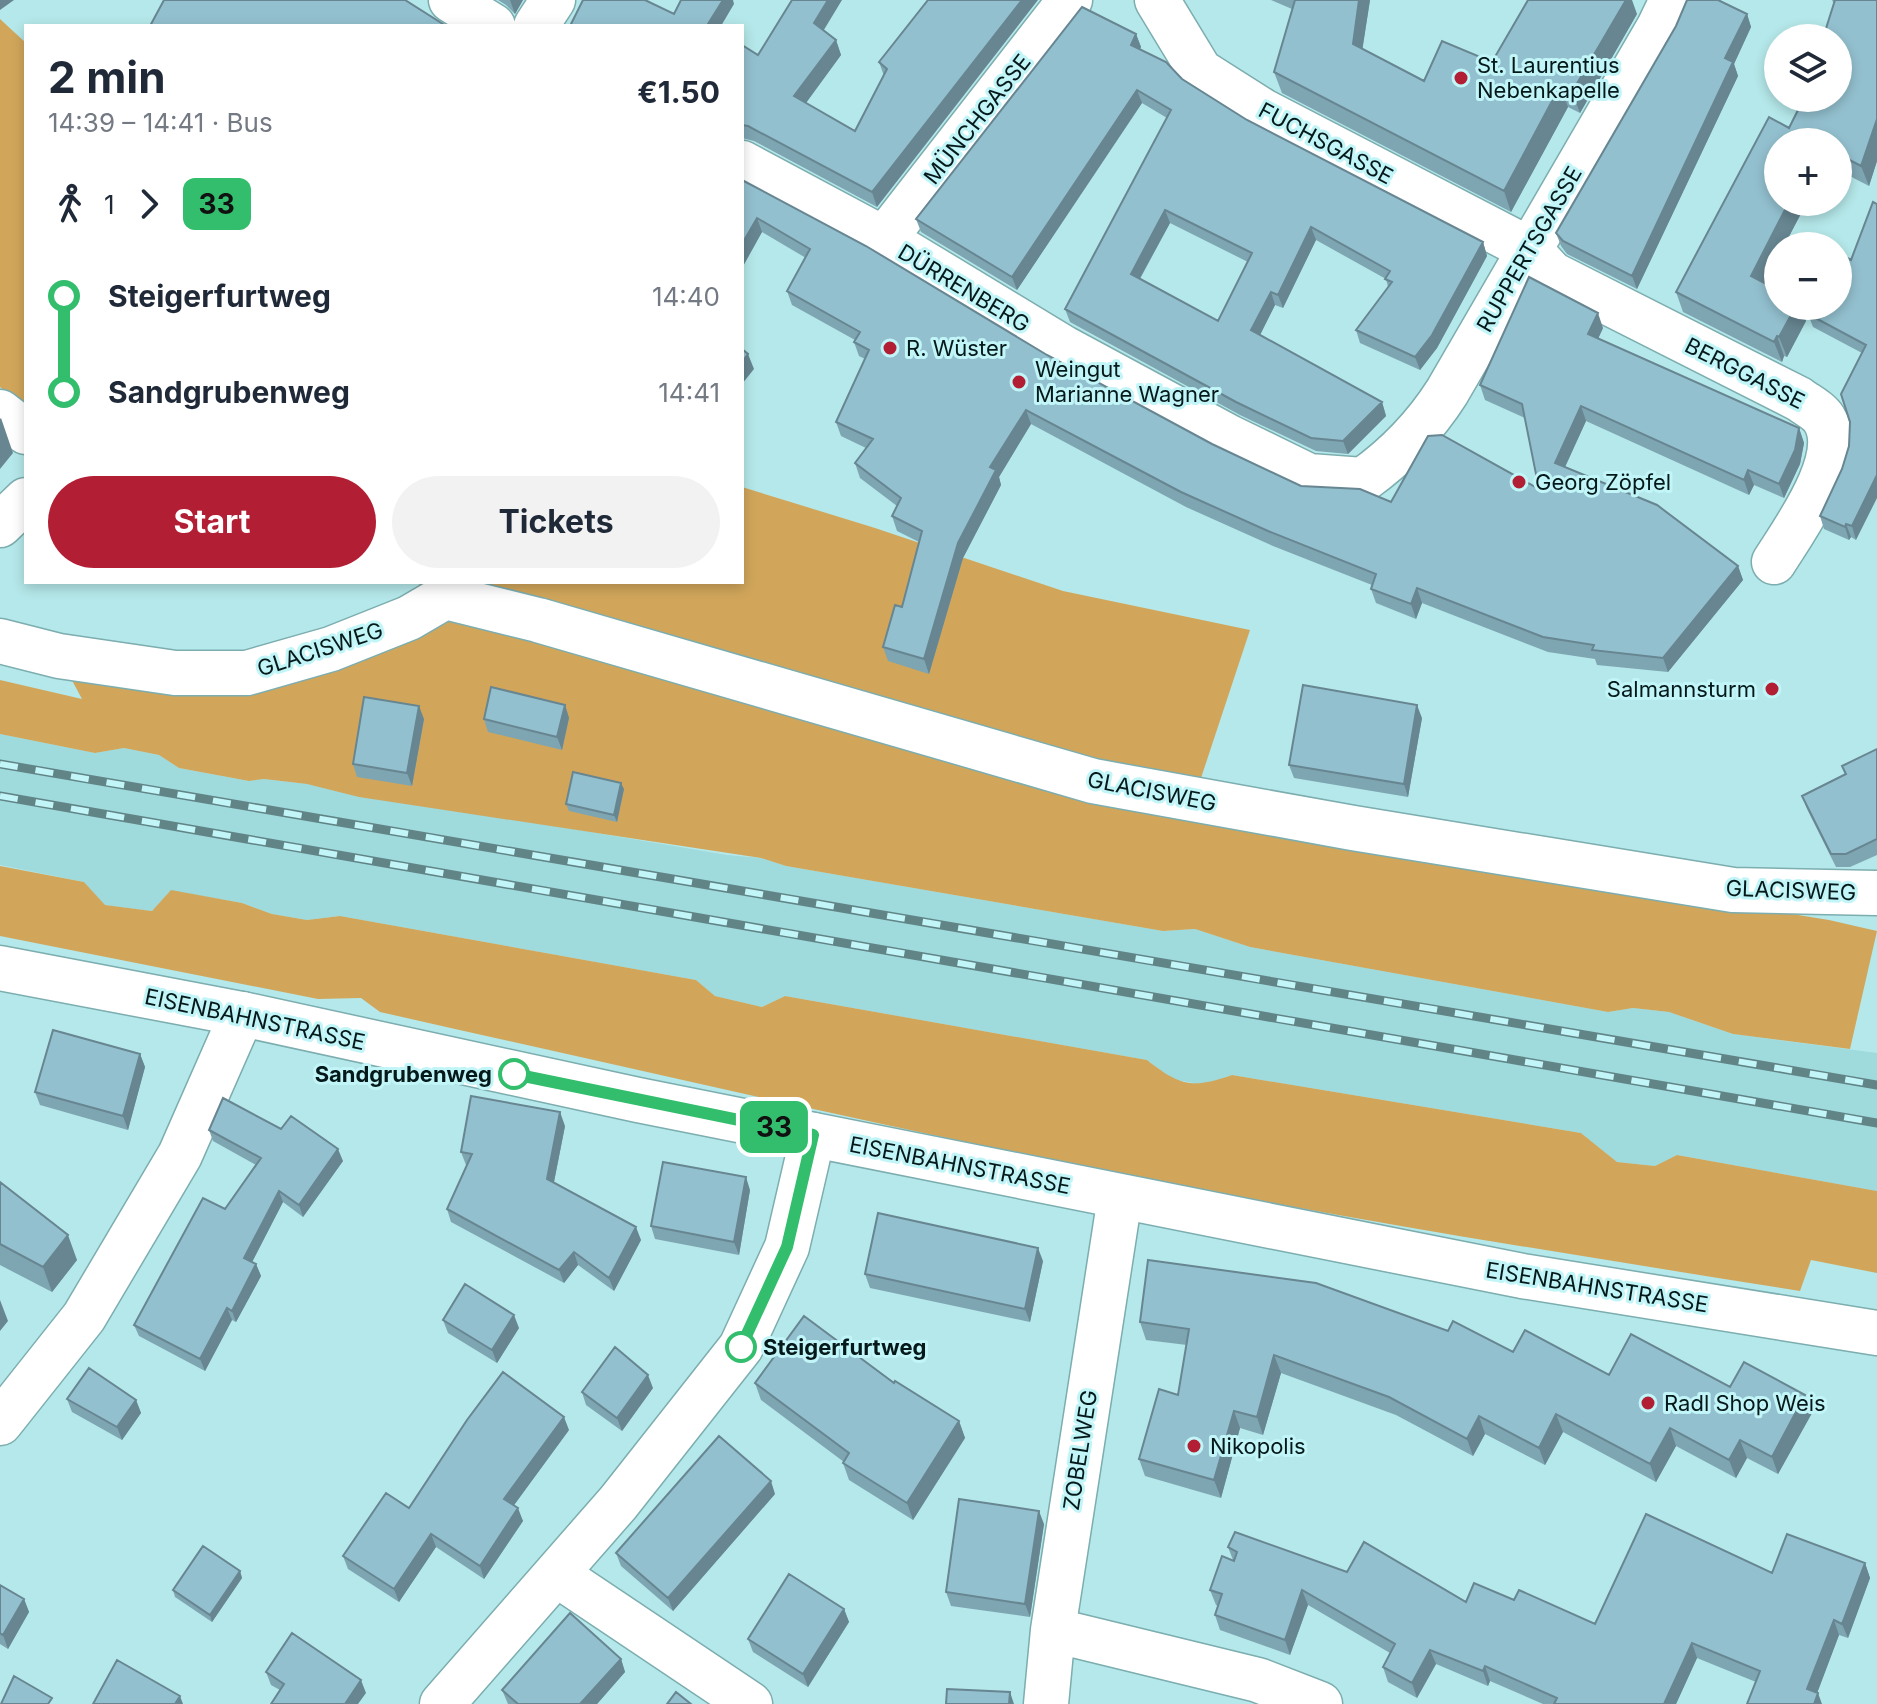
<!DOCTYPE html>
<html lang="en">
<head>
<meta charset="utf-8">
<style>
	:root { --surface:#fff; --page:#f2f2f3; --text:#1f2937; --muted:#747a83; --accent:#b21f35 }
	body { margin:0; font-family:Inter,sans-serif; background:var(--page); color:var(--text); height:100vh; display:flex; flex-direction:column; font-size:30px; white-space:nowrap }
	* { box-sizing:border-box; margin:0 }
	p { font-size:26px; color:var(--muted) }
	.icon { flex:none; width:44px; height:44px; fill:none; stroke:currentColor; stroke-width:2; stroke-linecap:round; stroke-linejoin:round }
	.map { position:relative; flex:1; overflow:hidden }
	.panel { position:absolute; left:24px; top:24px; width:720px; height:560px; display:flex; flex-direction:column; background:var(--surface); border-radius:0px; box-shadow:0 4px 12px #0003 }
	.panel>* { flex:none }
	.badge { padding:0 16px; border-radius:12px; font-size:28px; line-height:52px }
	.fabs { position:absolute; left:1764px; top:24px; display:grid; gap:16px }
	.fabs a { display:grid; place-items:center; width:88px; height:88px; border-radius:50%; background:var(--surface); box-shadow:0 4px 12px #0003; font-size:40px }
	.map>.badge { position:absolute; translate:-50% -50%; box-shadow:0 0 0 4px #fff }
	.legs { display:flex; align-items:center; gap:12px; height:88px; padding:0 24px; font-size:26px }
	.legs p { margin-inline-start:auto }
	.summary { display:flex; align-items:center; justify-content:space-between; height:136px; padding:0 24px }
	h1 { font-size:44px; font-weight:700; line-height:60px }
	.cta { display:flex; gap:16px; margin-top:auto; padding:16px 24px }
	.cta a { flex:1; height:92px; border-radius:48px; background:var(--accent); color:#fff; font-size:32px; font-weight:700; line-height:92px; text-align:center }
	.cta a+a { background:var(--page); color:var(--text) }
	ul { padding:0 24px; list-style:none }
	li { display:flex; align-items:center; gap:28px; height:96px; font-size:30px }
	li i { display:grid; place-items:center; width:12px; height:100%; margin:0 10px; background:currentColor }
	li i::after { content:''; width:20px; height:20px; margin:-10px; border:6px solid; border-radius:50%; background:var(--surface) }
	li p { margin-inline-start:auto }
	li:first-child i { background:linear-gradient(#0000 50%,currentColor 0) }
	li:last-child i { background:linear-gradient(currentColor 50%,#0000 0) }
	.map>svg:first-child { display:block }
</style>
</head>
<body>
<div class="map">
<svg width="1877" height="1704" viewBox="0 0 1877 1704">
	<rect width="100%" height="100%" fill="#b5e8ea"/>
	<path fill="#9fdadd" d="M0 734 95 753 124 748 159 755 179 768 249 781 264 779 307 784 727 855 761 858 786 866 1163 931 1195 929 1250 947 1608 1012 1633 1008 1669 1012 1733 1034 1877 1053V1191L1677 1155 1655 1166 1617 1162 1581 1133 1232 1075 1204 1085 1172 1079 1147 1060 785 996 762 1007 715 996 696 980 340 916 307 920 272 914 242 903 171 891 152 911 104 905 84 882 0 865Z"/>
	<path fill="#d1a65b" d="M0 19 26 43V411L0 387Z
		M742 487 875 528 1063 591 1250 630 1202 775 1193 816 1829 920 1877 931 1850 1049 1733 1034 1669 1012 1633 1008 1608 1012 1250 947 1195 929 1163 931 786 866 761 858 359 797 307 784 264 779 249 781 179 768 159 755 124 748 95 753 0 734V680L82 699 59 656 175 673 399 639 420 582H742Z
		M0 866 84 882 105 905 152 911 171 890 242 903 272 914 307 920 340 916 696 980 715 996 762 1007 785 996 1147 1060C1180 1086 1192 1089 1232 1075L1581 1133 1617 1162 1655 1166 1677 1155 1877 1191V1273L1811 1260 1800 1291C1575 1255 1350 1220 1126 1175 877 1125 629 1068 380 1012L361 998 318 999 0 936Z"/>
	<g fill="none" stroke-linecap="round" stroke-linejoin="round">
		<defs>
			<path id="street" d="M451 0 493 26
				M1157 0 1200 71 1263 111 1529 249 1552 274 1799 399C1807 405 1819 411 1824 419 1848 457 1794 530 1774 562
				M536 26 553 0
				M742 163 884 239 1064 348 1229 437 1309 476 1363 480C1398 455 1424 428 1447 392L1659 27 1672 0
				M884 239 1070 0
				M0 412 26 432
				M0 525 26 500
				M0 641 59 656 175 673H247L331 649 409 618 445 597 538 620 1093 781 1353 828 1733 890 1877 893
				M0 1423 84 1317 180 1155 242 1014
				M556 1574 750 1704
				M1053 1630 1258 1680 1320 1704
				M442 1704 618 1503 741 1347 787 1247 813 1135
				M1046 1704 1053 1630 1120 1197"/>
			<path id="secondary" d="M0 968 242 1014 638 1100 1522 1276 1877 1333"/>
		</defs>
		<use href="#street" stroke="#7cadaf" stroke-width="47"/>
		<use href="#secondary" stroke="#7cadaf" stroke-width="47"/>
		<use href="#street" stroke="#fff" stroke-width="44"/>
		<use href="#secondary" stroke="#fff" stroke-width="44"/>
		<defs>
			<path id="rail" d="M0 764 1877 1085
				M0 796 1877 1123"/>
		</defs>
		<use href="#rail" stroke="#618587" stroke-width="9"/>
		<use href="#rail" stroke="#c2f5f8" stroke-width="6" stroke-dasharray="18" stroke-linecap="butt"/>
	</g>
	<path fill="#7ea5b2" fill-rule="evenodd" d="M498 0H523L515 14 506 5Z
		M928 0 877 207 754 141 742 138V45L758 55 824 31 836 40 841 55 806 103 855 131 884 76 879 62Z
		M1271 0H1370L1362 50 1424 81 1492 62 1637 14 1580 113 1568 107 1511 212 1282 93 1274 72 1292 9Z
		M1832 0H1877V161L1869 186 1838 170V142H1778V202H1807L1784 246H1778V258L1765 283 1778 290V306H1800L1806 321 1787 357 1784 356 1782 362 1683 312 1676 292 1769 117 1789 128 1804 98H1838V38H1823L1834 4Z
		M1747 14 1751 27 1734 64 1738 76 1637 289 1567 254 1561 246 1556 233Z
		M1136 34 1141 47 1140 49 1182 79 1247 120 1483 242 1487 256 1437 348 1420 370 1360 343 1356 330 1388 287 1386 279 1316 240 1283 308 1275 305 1260 335 1382 402 1386 416 1348 454 1316 451 1240 415 1070 322 1065 309 1167 118 1142 103 1017 290 921 232 916 219ZM1170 223 1248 262 1218 321 1140 279Z
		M742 180 1047 355 1212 444 1301 486 1391 502 1539 489 1525 418 1485 400 1480 385 1603 328 1598 338 1799 428 1804 443 1800 464 1784 498 1754 485 1749 495 1586 421 1565 467 1738 566 1743 580 1668 672 1597 665 1595 659 1548 652 1422 603 1416 619 1376 603 1371 589 1372 585 1273 546 1186 507 1031 424 999 477 1001 485 963 558 929 674 888 661 883 647 902 607 919 542 897 531 892 516 897 506 860 478 855 463 866 448 841 436 836 422 865 359 859 356 854 342 855 340 792 305 787 291 806 258 762 232 742 268Z
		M1873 202 1856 540 1851 537 1849 540 1824 529 1820 516 1842 469 1849 446 1862 353 1813 327 1808 314 1851 260Z
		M565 705 569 718 562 750 488 732 484 719Z
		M1422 718 1408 797 1294 778 1289 765Z
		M424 719 412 786 357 777 353 764Z
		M1877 749V855L1850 867H1836L1807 809 1802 796 1845 775 1842 766Z
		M624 789 617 822 569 811 566 804Z
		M140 1054 145 1067 128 1130 40 1105 35 1092Z
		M565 1126 554 1182 641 1240 614 1291 578 1265 564 1283 451 1222 447 1209 467 1165H466L461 1152Z
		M281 1129 343 1161 303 1217 283 1202 252 1262 256 1264 261 1276 236 1322 232 1320 205 1371 139 1336 134 1325 225 1209 256 1165 213 1141 209 1130Z
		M0 1182 77 1260 52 1292 0 1265Z
		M750 1190 739 1255 655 1239 651 1226Z
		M1043 1261 1030 1322 870 1288 865 1274Z
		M443 1320 519 1328 497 1363 448 1333Z
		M1140 1322 1448 1331 1513 1352 1609 1375 1730 1387 1812 1413 1778 1474 1747 1458 1736 1478 1676 1446 1656 1482 1563 1432 1545 1465 1485 1434 1473 1456 1396 1415 1281 1373 1263 1435 1240 1428 1221 1498 1145 1476 1139 1459 1178 1395 1187 1345 1146 1340Z
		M755 1383H894L959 1421 965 1438 913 1520 849 1480 843 1463 844 1462 761 1400Z
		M653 1388 622 1431 586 1405 582 1392Z
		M67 1399 136 1400 141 1413 122 1440 72 1412Z
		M569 1430 514 1505 523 1521 484 1579 436 1547 399 1602 348 1569 343 1556 409 1508Z
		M775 1494 673 1611 621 1566 616 1553Z
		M1044 1524 1030 1617 951 1606 946 1592Z
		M1228 1547 1347 1572 1466 1602 1514 1600 1595 1624 1772 1573 1865 1563 1870 1578 1848 1638 1839 1635 1817 1693 1756 1682 1697 1658 1676 1704H1543L1490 1681 1488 1686 1436 1664 1417 1698 1388 1682 1383 1667 1390 1653 1308 1605 1290 1655 1220 1630 1215 1615 1218 1606 1216 1605 1210 1590 1233 1560Z
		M240 1571 242 1578 212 1622 175 1597 173 1590Z
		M0 1585 24 1599 29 1612 8 1649 0 1644Z
		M844 1609 849 1622 808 1687 753 1652 748 1639Z
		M621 1659 625 1672 597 1704H508L502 1690Z
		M266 1672 366 1693 280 1690 271 1685Z"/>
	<path fill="#678691" d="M0 0H14L0 10Z
		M510 0H523L515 14Z
		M723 0H733L734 4 721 26H708V24Z
		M828 0H842L819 38 814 23Z
		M1022 0H1038L877 207 872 192Z
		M1359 0H1370L1360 65 1353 44Z
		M1626 0H1632L1637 14 1580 113 1572 92Z
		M1747 14 1751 27 1734 64 1738 76 1637 289 1632 276 1725 58Z
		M1136 34 1141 47 1136 58 1131 45Z
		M836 40 841 55 800 111 794 96Z
		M1560 86 1568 107 1511 212 1504 191Z
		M1137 90 1142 103 1017 290 1012 277Z
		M1877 119V161L1869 186 1861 166Z
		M1789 202H1807L1784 246H1778V258L1758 296 1751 276Z
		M1165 210 1170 223 1135 287 1131 274Z
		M757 218 762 232 742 268V244Z
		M1311 227 1316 240 1283 308 1278 295Z
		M1483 242 1487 256 1437 348 1420 370 1415 357Z
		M1271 292 1275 305 1256 343 1251 330Z
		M1796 306H1800L1806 321 1787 357 1779 337Z
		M1598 313 1603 328 1594 348 1588 334Z
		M1777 336 1784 356 1782 362 1774 342Z
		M748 354 754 369 742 384V362Z
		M1382 402 1386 416 1348 454 1343 441Z
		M1581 406 1586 421 1560 478 1555 463Z
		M1026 410 1031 424 999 477 1001 485 963 558 929 674 924 659 958 543 990 467Z
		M1 418 13 453 0 469V419Z
		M1799 428 1804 443 1800 464 1784 498 1779 484Z
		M1748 470 1754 485 1749 495 1744 480Z
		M1877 475V498L1856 540 1852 526Z
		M1846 524 1851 537 1849 540 1845 527Z
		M1738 566 1743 580 1668 672 1663 658Z
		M1417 588 1422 603 1416 619 1411 604Z
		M565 705 569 718 562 750 557 737Z
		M1417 705 1422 718 1408 797 1404 784Z
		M419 706 424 719 412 786 407 773Z
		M621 783 624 789 617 822 614 815Z
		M140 1054 145 1067 128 1130 123 1116Z
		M560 1112 565 1126 552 1192 547 1179Z
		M338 1149 343 1161 303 1217 299 1205Z
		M746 1177 750 1190 739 1255 734 1242Z
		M279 1191 283 1202 248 1270 244 1258Z
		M636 1227 641 1240 614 1291 609 1278Z
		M68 1235 77 1260 52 1292 43 1267Z
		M1038 1248 1043 1261 1030 1322 1025 1309Z
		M574 1252 578 1265 564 1283 559 1270Z
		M256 1264 261 1276 236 1322 232 1311Z
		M0 1300 8 1321 0 1331Z
		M227 1308 232 1320 205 1371 200 1359Z
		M514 1315 519 1328 497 1363 492 1350Z
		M1274 1355 1281 1373 1263 1435 1257 1417Z
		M648 1375 653 1388 622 1431 617 1418Z
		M1805 1395 1812 1413 1778 1474 1772 1457Z
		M136 1400 141 1413 122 1440 117 1427Z
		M1234 1411 1240 1428 1221 1498 1214 1480Z
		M1556 1414 1563 1432 1545 1465 1539 1448Z
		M1479 1416 1485 1434 1473 1456 1467 1439Z
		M564 1417 569 1430 509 1512 504 1499Z
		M959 1421 965 1438 913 1520 907 1503Z
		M1670 1428 1676 1446 1656 1482 1650 1464Z
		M1740 1440 1747 1458 1736 1478 1729 1460Z
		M771 1481 775 1494 673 1611 668 1598Z
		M518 1508 523 1521 484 1579 480 1566Z
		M1039 1511 1044 1524 1030 1617 1025 1604Z
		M431 1534 436 1547 399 1602 394 1589Z
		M1865 1563 1870 1578 1848 1638 1842 1624Z
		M240 1571 242 1578 212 1622 210 1615Z
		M1302 1590 1308 1605 1290 1655 1285 1640Z
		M24 1599 29 1612 8 1649 3 1635Z
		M844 1609 849 1622 808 1687 803 1674Z
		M1834 1620 1839 1635 1813 1704 1807 1689Z
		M1692 1643 1697 1658 1676 1704H1664Z
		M1430 1650 1436 1664 1417 1698 1412 1683Z
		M621 1659 625 1672 597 1704H580Z
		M1485 1666 1490 1681 1488 1686 1483 1671Z
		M361 1680 366 1693 358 1704H345Z
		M1010 1692 1014 1704H1009Z
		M1818 1693 1822 1704H1814Z
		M180 1696 183 1704H175Z"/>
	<path fill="#93c0cf" stroke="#678691" stroke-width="2" fill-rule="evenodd" d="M164 0H405L446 26H150Z
		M583 0H645L674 14 681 0H723L708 24 711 26H570Z
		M792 0H828L814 23 836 40 794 96 855 131 887 69 879 62 928 0H1022L872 192 748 126 742 125V45L758 55Z
		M1295 0H1359L1353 44 1424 81 1442 41 1492 62 1528 0H1626L1572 92 1560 86 1504 191 1274 72Z
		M1687 0H1718L1747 14 1725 58 1733 62 1632 276 1563 241 1556 233 1676 26Z
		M1835 0H1877V119L1861 166 1838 154V142H1778V202H1789L1751 276 1778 290V306H1796L1779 337 1777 336 1774 342 1676 292 1769 117 1789 128 1804 98H1838V38H1823Z
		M1082 7 1136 34 1131 45 1166 62 1182 79 1247 120 1483 242 1432 335 1415 357 1356 330 1392 282 1385 279 1390 271 1311 227 1278 295 1271 292 1251 330 1382 402 1343 441 1311 438 1236 402 1065 309 1171 110 1137 90 1012 277 916 219ZM1165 210 1252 253 1218 321 1131 274Z
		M742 180 866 246 1047 355 1212 444 1301 486 1360 489 1391 502 1428 436 1442 435 1539 489 1522 404 1480 385 1529 277 1598 313 1588 334 1799 428 1795 450 1779 484 1748 470 1744 480 1581 406 1555 463 1657 505 1738 566 1663 658 1592 650 1594 645 1543 637 1417 588 1411 604 1371 589 1376 574 1268 531 1181 492 1026 410 990 467 996 470 958 543 924 659 883 647 895 605 902 607 922 531 892 516 901 498 855 463 873 439 836 422 869 350 854 342 860 332 787 291 810 249 757 218 742 244Z
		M1873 202 1877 204V475L1852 526 1846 524 1845 527 1820 516 1842 469 1849 446 1850 422 1841 394 1866 345 1808 314 1812 306H1838V257L1840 254 1851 260Z
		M742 349 748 354 742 362Z
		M1303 685 1417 705 1404 784 1289 765Z
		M491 687 565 705 557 737 484 719Z
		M364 697 419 706 407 773 353 764Z
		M1877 749V839L1846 854H1831L1802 796 1846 774 1842 766Z
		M573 772 621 783 614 815 566 804Z
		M53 1030 140 1054 123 1116 35 1092Z
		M471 1096 560 1112 547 1179 636 1227 609 1278 574 1252 559 1270 447 1209 472 1154 461 1152Z
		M223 1098 281 1129 291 1116 338 1149 299 1205 279 1191 244 1258 256 1264 232 1311 227 1308 200 1359 134 1325 203 1198 225 1209 261 1158 209 1130Z
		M663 1162 746 1177 734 1242 651 1226Z
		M0 1182 68 1235 43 1267 0 1244Z
		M878 1213 1038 1248 1025 1309 865 1274Z
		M1148 1260 1316 1283 1448 1331 1453 1321 1513 1352 1525 1330 1609 1375 1631 1334 1730 1387 1744 1362 1805 1395 1772 1457 1740 1440 1729 1460 1670 1428 1650 1464 1556 1414 1539 1448 1479 1416 1467 1439 1389 1397 1274 1355 1257 1417 1234 1411 1214 1480 1139 1459 1159 1389 1178 1395 1189 1329 1140 1322Z
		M465 1284 514 1315 492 1350 443 1320Z
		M804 1316 894 1383 895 1381 959 1421 907 1503 843 1463 849 1453 755 1383Z
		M615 1347 648 1375 617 1418 582 1392Z
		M89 1368 136 1400 117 1427 67 1399Z
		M503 1372 564 1417 504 1499 518 1508 480 1566 431 1534 394 1589 343 1556 386 1493 409 1508 467 1420Z
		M719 1436 771 1481 668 1598 616 1553Z
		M959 1499 1039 1511 1025 1604 946 1592Z
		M1646 1514 1772 1573 1787 1534 1865 1563 1842 1624 1834 1620 1807 1689 1818 1693 1814 1704H1747L1760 1671 1692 1643 1664 1704H1554L1557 1698 1485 1666 1483 1671 1430 1650 1412 1683 1383 1667 1395 1644 1302 1590 1285 1640 1215 1615 1222 1594 1210 1590 1222 1556 1234 1561 1237 1552 1228 1547 1235 1532 1347 1572 1364 1542 1466 1602 1474 1583 1514 1600 1519 1590 1595 1624Z
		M203 1546 240 1571 210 1615 173 1590Z
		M789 1574 844 1609 803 1674 748 1639Z
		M0 1585 24 1599 3 1635 0 1633Z
		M570 1613 621 1659 580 1704H518L502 1690Z
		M292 1633 361 1680 345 1704H271L284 1684 266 1672Z
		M117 1660 180 1696 175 1704H93Z
		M14 1676 52 1698 48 1704H1Z
		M947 1689 1010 1692 1009 1704H946Z
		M676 1692 691 1704H667Z"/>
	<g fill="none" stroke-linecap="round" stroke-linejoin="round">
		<defs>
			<path id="line-1" d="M514 1074 813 1135 787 1247 741 1347"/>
		</defs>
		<use href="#line-1" stroke="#fff" stroke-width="18"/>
		<use href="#line-1" stroke="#32be6c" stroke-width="12"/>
	</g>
	<g fill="#b21f35" stroke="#c2f5f8" stroke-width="3">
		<circle cx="1461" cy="78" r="8"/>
		<circle cx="890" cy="348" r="8"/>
		<circle cx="1019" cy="382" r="8"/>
		<circle cx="1519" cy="482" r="8"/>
		<circle cx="1772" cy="689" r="8"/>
		<circle cx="1648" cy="1403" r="8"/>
		<circle cx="1194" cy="1446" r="8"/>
	</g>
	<g fill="#fff" stroke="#32be6c" stroke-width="4">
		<circle cx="514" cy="1074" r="14"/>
		<circle cx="741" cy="1347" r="14"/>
	</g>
	<g text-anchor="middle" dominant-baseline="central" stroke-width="6" stroke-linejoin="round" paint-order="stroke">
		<g font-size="22" fill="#05191a" stroke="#c2f5f8" text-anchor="start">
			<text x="1477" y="65">St. Laurentius<tspan x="1477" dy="25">Nebenkapelle</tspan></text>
			<text x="906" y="348">R. Wüster</text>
			<text x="1035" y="369">Weingut<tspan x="1035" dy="25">Marianne Wagner</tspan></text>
			<text x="1535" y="482">Georg Zöpfel</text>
			<text x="1756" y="689" text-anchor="end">Salmannsturm</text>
			<text x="1664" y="1403">Radl Shop Weis</text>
			<text x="1210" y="1446">Nikopolis</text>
		</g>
		<g font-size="22" fill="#05191a" stroke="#c2f5f8">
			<text transform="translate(977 119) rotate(-52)">MÜNCHGASSE</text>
			<text transform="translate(1326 143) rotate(28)">FUCHSGASSE</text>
			<text transform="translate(1529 249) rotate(-60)">RUPPERTSGASSE</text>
			<text transform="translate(964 288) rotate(31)">DÜRRENBERG</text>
			<text transform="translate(1745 373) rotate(27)">BERGGASSE</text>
			<text transform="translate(320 649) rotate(-18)">GLACISWEG</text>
			<text transform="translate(1152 791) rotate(11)">GLACISWEG</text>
			<text transform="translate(1791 890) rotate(2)">GLACISWEG</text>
			<text transform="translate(255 1019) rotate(12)">EISENBAHNSTRASSE</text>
			<text transform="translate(960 1165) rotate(11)">EISENBAHNSTRASSE</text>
			<text transform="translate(1597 1287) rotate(9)">EISENBAHNSTRASSE</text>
			<text transform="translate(1080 1450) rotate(-81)">ZOBELWEG</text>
		</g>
		<g font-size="22" font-weight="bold" fill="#05191a" stroke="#c2f5f8" text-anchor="end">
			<text x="492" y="1074">Sandgrubenweg</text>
			<text x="763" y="1347" text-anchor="start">Steigerfurtweg</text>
		</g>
	</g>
</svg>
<div class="fabs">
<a><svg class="icon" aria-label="layers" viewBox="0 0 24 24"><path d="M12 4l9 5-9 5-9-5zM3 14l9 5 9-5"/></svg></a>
<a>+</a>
<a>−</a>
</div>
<b class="badge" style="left:774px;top:1127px;background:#32be6c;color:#111">33</b>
<section class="panel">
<div class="summary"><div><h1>2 min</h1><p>14:39 – 14:41 · Bus</p></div><b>€1.50</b></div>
<div class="legs"><svg class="icon" aria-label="walk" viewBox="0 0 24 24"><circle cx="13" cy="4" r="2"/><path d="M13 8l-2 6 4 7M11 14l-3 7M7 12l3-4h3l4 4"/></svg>1<svg class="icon" aria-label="forward" viewBox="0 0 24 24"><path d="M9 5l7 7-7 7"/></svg><b class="badge" style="background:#32be6c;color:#111">33</b></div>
<ul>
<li><i style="color:#32be6c"></i><b>Steigerfurtweg</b><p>14:40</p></li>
<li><i style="color:#32be6c"></i><b>Sandgrubenweg</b><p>14:41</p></li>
</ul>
<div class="cta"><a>Start</a><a>Tickets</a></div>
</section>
</div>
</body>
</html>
